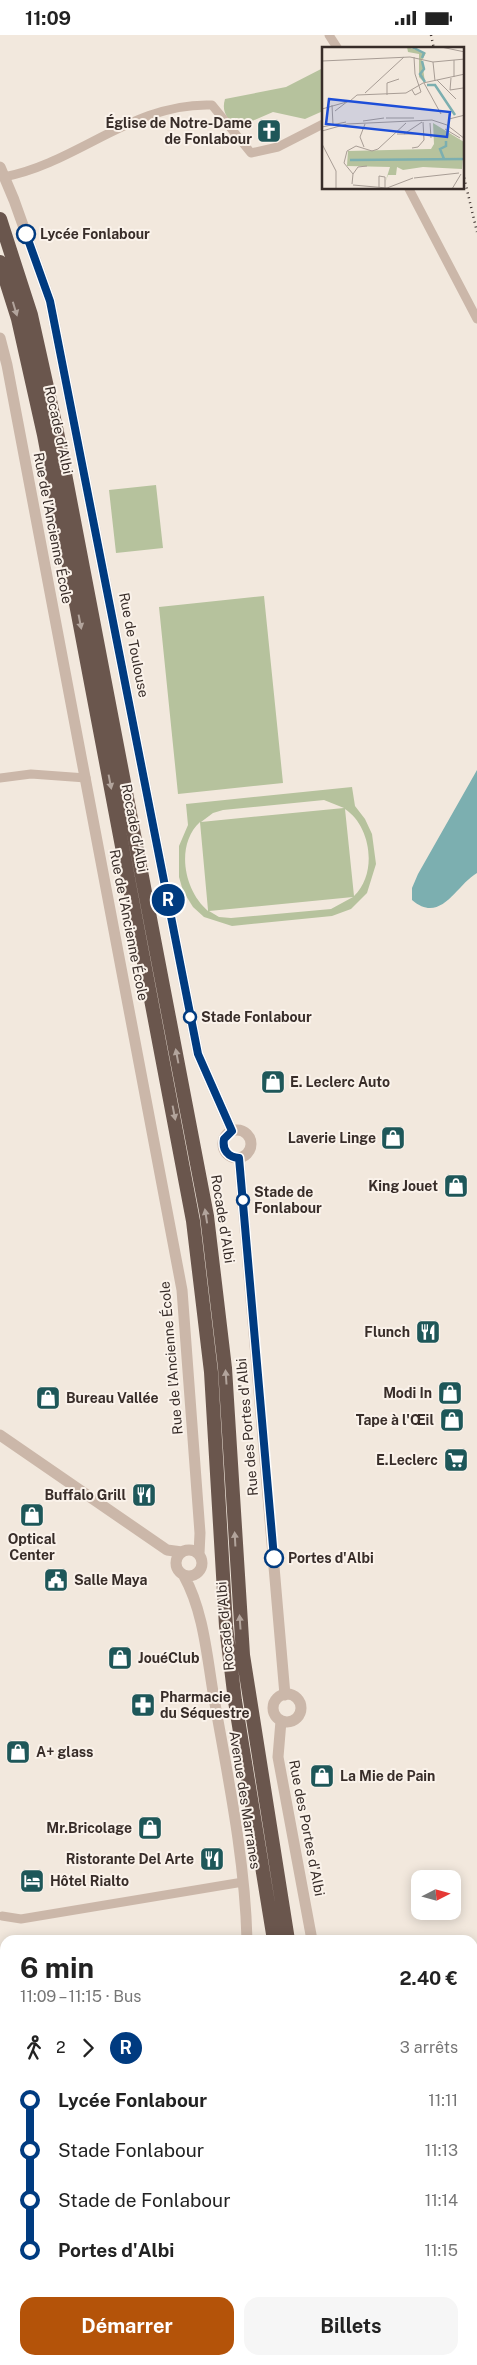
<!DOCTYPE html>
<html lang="fr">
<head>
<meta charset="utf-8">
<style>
	:root { --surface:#fff; --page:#f6f6f6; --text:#222; --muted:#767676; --accent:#b45309 }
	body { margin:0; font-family:"Public Sans",sans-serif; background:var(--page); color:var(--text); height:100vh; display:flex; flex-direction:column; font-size:19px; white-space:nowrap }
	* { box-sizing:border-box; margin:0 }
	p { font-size:16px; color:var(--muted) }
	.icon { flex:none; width:28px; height:28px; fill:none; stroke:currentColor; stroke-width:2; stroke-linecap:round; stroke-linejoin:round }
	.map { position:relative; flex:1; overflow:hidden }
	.sheet { position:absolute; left:0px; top:1900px; width:478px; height:430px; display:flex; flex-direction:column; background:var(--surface); border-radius:15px 15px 0 0; box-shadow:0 2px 12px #0003 }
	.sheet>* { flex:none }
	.badge { padding:0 10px; border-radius:16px; font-size:18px; line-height:32px }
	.needle { width:32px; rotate:84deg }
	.buttons { position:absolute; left:411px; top:1835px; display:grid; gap:10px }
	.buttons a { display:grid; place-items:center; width:50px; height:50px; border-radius:10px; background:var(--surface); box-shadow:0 2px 12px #0003; font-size:25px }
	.map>.badge { position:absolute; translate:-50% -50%; box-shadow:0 0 0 2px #fff }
	.legs { display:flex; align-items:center; gap:8px; height:55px; padding:0 20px; font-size:16px }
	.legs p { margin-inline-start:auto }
	.head { display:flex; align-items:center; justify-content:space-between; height:85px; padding:0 20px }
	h1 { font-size:28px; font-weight:700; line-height:38px }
	.primary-button { display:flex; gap:10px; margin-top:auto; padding:10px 20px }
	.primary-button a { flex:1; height:58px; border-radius:15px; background:var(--accent); color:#fff; font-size:20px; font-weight:700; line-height:58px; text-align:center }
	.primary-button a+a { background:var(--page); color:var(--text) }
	ul { padding:0 20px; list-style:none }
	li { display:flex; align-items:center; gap:18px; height:50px; font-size:19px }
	li i { display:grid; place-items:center; width:8px; height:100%; margin:0 6px; background:currentColor }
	li i::after { content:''; width:12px; height:12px; margin:-6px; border:4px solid; border-radius:50%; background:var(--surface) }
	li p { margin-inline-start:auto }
	li:first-child i { background:linear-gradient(#0000 50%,currentColor 0) }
	li:last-child i { background:linear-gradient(currentColor 50%,#0000 0) }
	.status { display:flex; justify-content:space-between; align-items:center; height:35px; padding:0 25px; background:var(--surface); direction:ltr }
	.status svg { height:14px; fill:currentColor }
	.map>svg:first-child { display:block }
</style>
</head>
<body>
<div class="status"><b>11:09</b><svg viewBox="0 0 49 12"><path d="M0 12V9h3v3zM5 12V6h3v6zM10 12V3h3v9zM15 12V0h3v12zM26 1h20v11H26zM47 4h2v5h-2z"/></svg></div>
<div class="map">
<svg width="477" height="2330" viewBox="0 0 477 2330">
	<rect width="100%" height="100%" fill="#f2e8dd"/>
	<path fill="#b6c29d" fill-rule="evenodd" d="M323 33V76L305 84 273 77 236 93C228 84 221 77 225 64L286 52Z
		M156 450 163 513 116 518 109 455Z
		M264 561 283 748 178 759 159 572Z
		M352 752 355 771 365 784 372 799 376 829 367 858 351 874 332 881 232 891 204 882 193 872 183 856 179 842V811L188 790 186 769ZM324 765 344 773 201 787 213 778 223 775ZM345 774C371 791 378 838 354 861ZM200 787 208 875V876C184 856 175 810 200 787ZM353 862 331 874 231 883 219 882 209 876Z
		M0 2028H5V2325H113L111 2330H0Z"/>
	<path fill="#7cafb0" d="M477 735V838C456 850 441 890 412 865V853L418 839Z"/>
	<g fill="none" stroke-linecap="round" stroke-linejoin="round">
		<path stroke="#cbb7a9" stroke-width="9" d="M329 0 338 14
			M4 142C78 128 133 67 212 70L251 118 278 112 323 89
			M409 154 477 284
			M0 743 31 739 86 743
			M2 1881 21 1884 243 1847
			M0 2013 5 2012
			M472 2156 477 2153
			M126 2330 128 2325"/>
		<path stroke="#cbb7a9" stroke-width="11" d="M0 132 14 165 50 266 198 1019 232 1096
			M0 303 7 330 182 1255 200 1498 199 1519
			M223 1109a14 14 0 1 1 28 0a14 14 0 1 1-28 0Z
			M239 1123 285 1660
			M0 1400 167 1515 182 1517
			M176 1528a13 13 0 1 1 26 0a13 13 0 1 1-26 0Z
			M184 1541C204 1577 207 1623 214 1663 228 1743 245 1824 247 1905
			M273 1673a14 14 0 1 1 28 0a14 14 0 1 1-28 0Z
			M281 1686 278 1722 312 1905"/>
		<path stroke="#7a645a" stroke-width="12" d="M286 2325V2330
			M349 2330V2325"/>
		<path stroke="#6a564d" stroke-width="14" d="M0 184 31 280 57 397 207 1181 225 1333 243 1620 288 1905
			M0 227 18 284 44 400 193 1186 211 1337 226 1591 235 1666 274 1905
			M179 2325V2330
			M219 2330 222 2325
			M234 2330 236 2325"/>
		<path stroke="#382d29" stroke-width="2.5" stroke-dasharray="1 4" stroke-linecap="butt" d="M431 0 434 14
			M463 138 477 197"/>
	</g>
	<defs><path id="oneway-solid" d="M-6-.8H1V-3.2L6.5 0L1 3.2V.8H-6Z" transform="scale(1.25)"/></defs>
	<g fill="#b2a49c">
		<use href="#oneway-solid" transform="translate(15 274) rotate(73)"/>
		<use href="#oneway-solid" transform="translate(80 587) rotate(79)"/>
		<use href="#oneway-solid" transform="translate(110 747) rotate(79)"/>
		<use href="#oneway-solid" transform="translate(177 1021) rotate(-101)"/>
		<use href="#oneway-solid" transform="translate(174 1078) rotate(79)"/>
		<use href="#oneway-solid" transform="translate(206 1181) rotate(-99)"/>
		<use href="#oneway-solid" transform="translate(226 1342) rotate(-94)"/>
		<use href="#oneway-solid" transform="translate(235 1504) rotate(-93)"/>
		<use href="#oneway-solid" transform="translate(240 1587) rotate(-94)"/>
	</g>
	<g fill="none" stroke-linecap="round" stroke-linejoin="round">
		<defs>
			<path id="line-1" d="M26 199 50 266 198 1019 232 1096 224 1104C222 1115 228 1122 239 1123L274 1523"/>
		</defs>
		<use href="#line-1" stroke="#fff" stroke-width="11"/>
		<use href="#line-1" stroke="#003b80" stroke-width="8"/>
	</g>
	<defs>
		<symbol id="church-square" viewBox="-11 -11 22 22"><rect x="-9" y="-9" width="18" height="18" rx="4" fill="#1e5759" stroke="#faf2ea"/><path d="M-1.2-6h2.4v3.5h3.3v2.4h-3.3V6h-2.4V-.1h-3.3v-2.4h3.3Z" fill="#fff"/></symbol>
		<symbol id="shop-square" viewBox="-11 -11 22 22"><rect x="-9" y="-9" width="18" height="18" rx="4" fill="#1e5759" stroke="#faf2ea"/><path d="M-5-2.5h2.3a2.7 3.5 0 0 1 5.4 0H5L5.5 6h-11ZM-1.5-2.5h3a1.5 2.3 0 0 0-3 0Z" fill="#fff"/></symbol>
		<symbol id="restaurant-square" viewBox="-11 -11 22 22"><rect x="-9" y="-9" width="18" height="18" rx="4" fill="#1e5759" stroke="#faf2ea"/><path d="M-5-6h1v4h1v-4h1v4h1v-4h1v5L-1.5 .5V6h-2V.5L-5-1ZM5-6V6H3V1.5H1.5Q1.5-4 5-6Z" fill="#fff"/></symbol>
		<symbol id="supermarket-square" viewBox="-11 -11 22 22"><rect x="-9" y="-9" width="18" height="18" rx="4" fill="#1e5759" stroke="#faf2ea"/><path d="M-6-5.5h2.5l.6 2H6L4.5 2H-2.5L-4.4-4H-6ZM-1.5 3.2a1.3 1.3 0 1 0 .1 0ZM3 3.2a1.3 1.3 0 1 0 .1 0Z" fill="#fff"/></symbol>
		<symbol id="civic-square" viewBox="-11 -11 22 22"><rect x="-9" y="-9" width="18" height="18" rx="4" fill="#1e5759" stroke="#faf2ea"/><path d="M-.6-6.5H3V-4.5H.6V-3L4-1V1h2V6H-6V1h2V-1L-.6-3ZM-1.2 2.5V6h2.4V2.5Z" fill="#fff"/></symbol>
		<symbol id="pharmacy-square" viewBox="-11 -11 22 22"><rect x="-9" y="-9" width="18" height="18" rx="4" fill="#1e5759" stroke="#faf2ea"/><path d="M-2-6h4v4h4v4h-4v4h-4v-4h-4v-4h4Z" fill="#fff"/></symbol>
		<symbol id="hotel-square" viewBox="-11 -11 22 22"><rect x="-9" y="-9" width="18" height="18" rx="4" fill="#1e5759" stroke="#faf2ea"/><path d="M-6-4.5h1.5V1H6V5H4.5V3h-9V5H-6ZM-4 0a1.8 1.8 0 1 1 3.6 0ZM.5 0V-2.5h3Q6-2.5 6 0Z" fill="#fff"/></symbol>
	</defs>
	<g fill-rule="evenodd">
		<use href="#church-square" x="255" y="82" width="28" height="28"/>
		<use href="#shop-square" x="259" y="1033" width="28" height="28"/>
		<use href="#shop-square" x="379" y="1089" width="28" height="28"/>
		<use href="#shop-square" x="442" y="1137" width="28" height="28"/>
		<use href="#restaurant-square" x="414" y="1283" width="28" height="28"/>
		<use href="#shop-square" x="436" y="1344" width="28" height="28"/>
		<use href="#shop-square" x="34" y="1349" width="28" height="28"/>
		<use href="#shop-square" x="438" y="1371" width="28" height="28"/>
		<use href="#supermarket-square" x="442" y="1411" width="28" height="28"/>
		<use href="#restaurant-square" x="130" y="1446" width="28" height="28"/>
		<use href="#shop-square" x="18" y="1466" width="28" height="28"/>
		<use href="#civic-square" x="42" y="1531" width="28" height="28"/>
		<use href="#shop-square" x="106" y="1609" width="28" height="28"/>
		<use href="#pharmacy-square" x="129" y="1656" width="28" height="28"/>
		<use href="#shop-square" x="4" y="1703" width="28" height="28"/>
		<use href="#shop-square" x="308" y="1727" width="28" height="28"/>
		<use href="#shop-square" x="136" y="1779" width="28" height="28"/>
		<use href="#restaurant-square" x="198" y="1810" width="28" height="28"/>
		<use href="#hotel-square" x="18" y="1832" width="28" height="28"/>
	</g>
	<g fill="#fff" stroke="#003b80" stroke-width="2.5">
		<circle cx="26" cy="199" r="9"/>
		<circle cx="190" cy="982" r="6"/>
		<circle cx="243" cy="1165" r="6"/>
		<circle cx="274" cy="1523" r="9"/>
	</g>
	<g text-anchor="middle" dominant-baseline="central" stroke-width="4" stroke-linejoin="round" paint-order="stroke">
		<g font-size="14" font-weight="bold" fill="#382d29" stroke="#faf2ea" text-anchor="end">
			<text x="252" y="88">Église de Notre-Dame<tspan x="252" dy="16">de Fonlabour</tspan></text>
			<text x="290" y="1047" text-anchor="start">E. Leclerc Auto</text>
			<text x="376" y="1103">Laverie Linge</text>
			<text x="438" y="1151">King Jouet</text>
			<text x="410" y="1297">Flunch</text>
			<text x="432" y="1358">Modi In</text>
			<text x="66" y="1363" text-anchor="start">Bureau Vallée</text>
			<text x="434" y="1385">Tape à l'Œil</text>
			<text x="438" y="1425">E.Leclerc</text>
			<text x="126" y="1460">Buffalo Grill</text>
			<text x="32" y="1504" text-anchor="middle">Optical<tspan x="32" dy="16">Center</tspan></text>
			<text x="74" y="1545" text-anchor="start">Salle Maya</text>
			<text x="138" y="1623" text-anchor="start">JouéClub</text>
			<text x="160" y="1662" text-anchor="start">Pharmacie<tspan x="160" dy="16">du Séquestre</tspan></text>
			<text x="36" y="1717" text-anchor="start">A+ glass</text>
			<text x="340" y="1741" text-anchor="start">La Mie de Pain</text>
			<text x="132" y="1793">Mr.Bricolage</text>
			<text x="194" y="1824">Ristorante Del Arte</text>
			<text x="50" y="1846" text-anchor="start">Hôtel Rialto</text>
		</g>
		<g font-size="14" font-weight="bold" fill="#382d29" stroke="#faf2ea" text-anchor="start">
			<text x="40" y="199">Lycée Fonlabour</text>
			<text x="201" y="982">Stade Fonlabour</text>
			<text x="254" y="1157">Stade de<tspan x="254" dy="16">Fonlabour</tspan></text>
			<text x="288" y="1523">Portes d'Albi</text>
		</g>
		<g font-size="14" fill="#382d29" stroke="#faf2ea">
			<text transform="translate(59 395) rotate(78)">Rocade d'Albi</text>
			<text transform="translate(53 493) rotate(79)">Rue de l’Ancienne École</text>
			<text transform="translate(134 610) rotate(79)">Rue de Toulouse</text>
			<text transform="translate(135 793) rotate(79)">Rocade d'Albi</text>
			<text transform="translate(129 890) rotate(79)">Rue de l’Ancienne École</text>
			<text transform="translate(223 1184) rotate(81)">Rocade d'Albi</text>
			<text transform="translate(171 1323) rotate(-95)">Rue de l’Ancienne École</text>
			<text transform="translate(247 1392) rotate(-95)">Rue des Portes d'Albi</text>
			<text transform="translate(225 1591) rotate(-95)">Rocade d'Albi</text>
			<text transform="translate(245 1765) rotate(81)">Avenue des Marranes</text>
			<text transform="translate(307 1793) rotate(79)">Rue des Portes d'Albi</text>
		</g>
	</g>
	<g transform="translate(322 12)">
		<rect width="142" height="142" fill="#f2e8dd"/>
		<path d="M85 0 104 6 100 13 103 36 97 30V7L86 5ZM111 76 142 95 140 122 101 120 81 123 75 120 74 128H66L63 136 68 120 25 119 26 104 109 102 112 97Z" fill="#b6c29d"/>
		<path fill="none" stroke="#7cafb0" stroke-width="2.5" d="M90 0 102 6 100 11M100 14 102 22 98 27 103 35M105 38H113L133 68M122 112 118 102 124 99V94M28 113 143 112"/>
		<path fill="none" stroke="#a89d95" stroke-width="1" d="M119 0 143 5M0 14 88 10 111 15 143 12M111 15 113 34M132 30V13M129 31 128 43 141 41M115 33 134 52M102 36 119 67M90 43 93 48 99 45 93 27 92 10M43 46 82 10M65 48V36L77 32M10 58 11 78M0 62 28 54 35 48 84 46 101 36 143 27M13 64 26 54M64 71H92M127 72 143 68M41 74 62 71M108 76 109 91M0 80 24 75M123 82 138 91M0 84 25 77 110 73 125 78 143 92M75 87H101M82 87 100 75M0 97 14 124V142M42 100 38 90 43 77M90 101 96 100 102 93 101 75M31 127 36 120 45 119M92 131 137 126M30 137 31 127 22 116 25 104 34 99 50 104 56 102 84 76M31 138 65 141 91 131M57 140V129L63 130V142M130 142 139 127"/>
		<path fill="#1d4ed8" fill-opacity="0.15" stroke="#1d4ed8" stroke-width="2.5" d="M7 52 128 65 125 90 4 77Z"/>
		<rect width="142" height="142" fill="none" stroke="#382d29" stroke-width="2.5"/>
	</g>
</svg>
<div class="buttons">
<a><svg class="needle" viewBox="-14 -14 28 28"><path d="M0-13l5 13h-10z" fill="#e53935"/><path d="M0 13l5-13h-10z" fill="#767676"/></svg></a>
</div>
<b class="badge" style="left:168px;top:865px;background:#003b80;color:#fff">R</b>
<section class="sheet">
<div class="head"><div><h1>6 min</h1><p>11:09 – 11:15 · Bus</p></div><b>2.40 €</b></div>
<div class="legs"><svg class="icon" aria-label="walk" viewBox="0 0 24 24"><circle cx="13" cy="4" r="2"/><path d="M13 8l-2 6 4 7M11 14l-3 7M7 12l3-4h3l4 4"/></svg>2<svg class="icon" aria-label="forward" viewBox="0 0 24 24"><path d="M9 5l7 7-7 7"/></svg><b class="badge" style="background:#003b80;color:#fff">R</b><p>3 arrêts</p></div>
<ul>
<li><i style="color:#003b80"></i><b>Lycée Fonlabour</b><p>11:11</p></li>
<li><i style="color:#003b80"></i><span>Stade Fonlabour</span><p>11:13</p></li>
<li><i style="color:#003b80"></i><span>Stade de Fonlabour</span><p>11:14</p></li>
<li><i style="color:#003b80"></i><b>Portes d'Albi</b><p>11:15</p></li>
</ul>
<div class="primary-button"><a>Démarrer</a><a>Billets</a></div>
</section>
</div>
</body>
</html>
